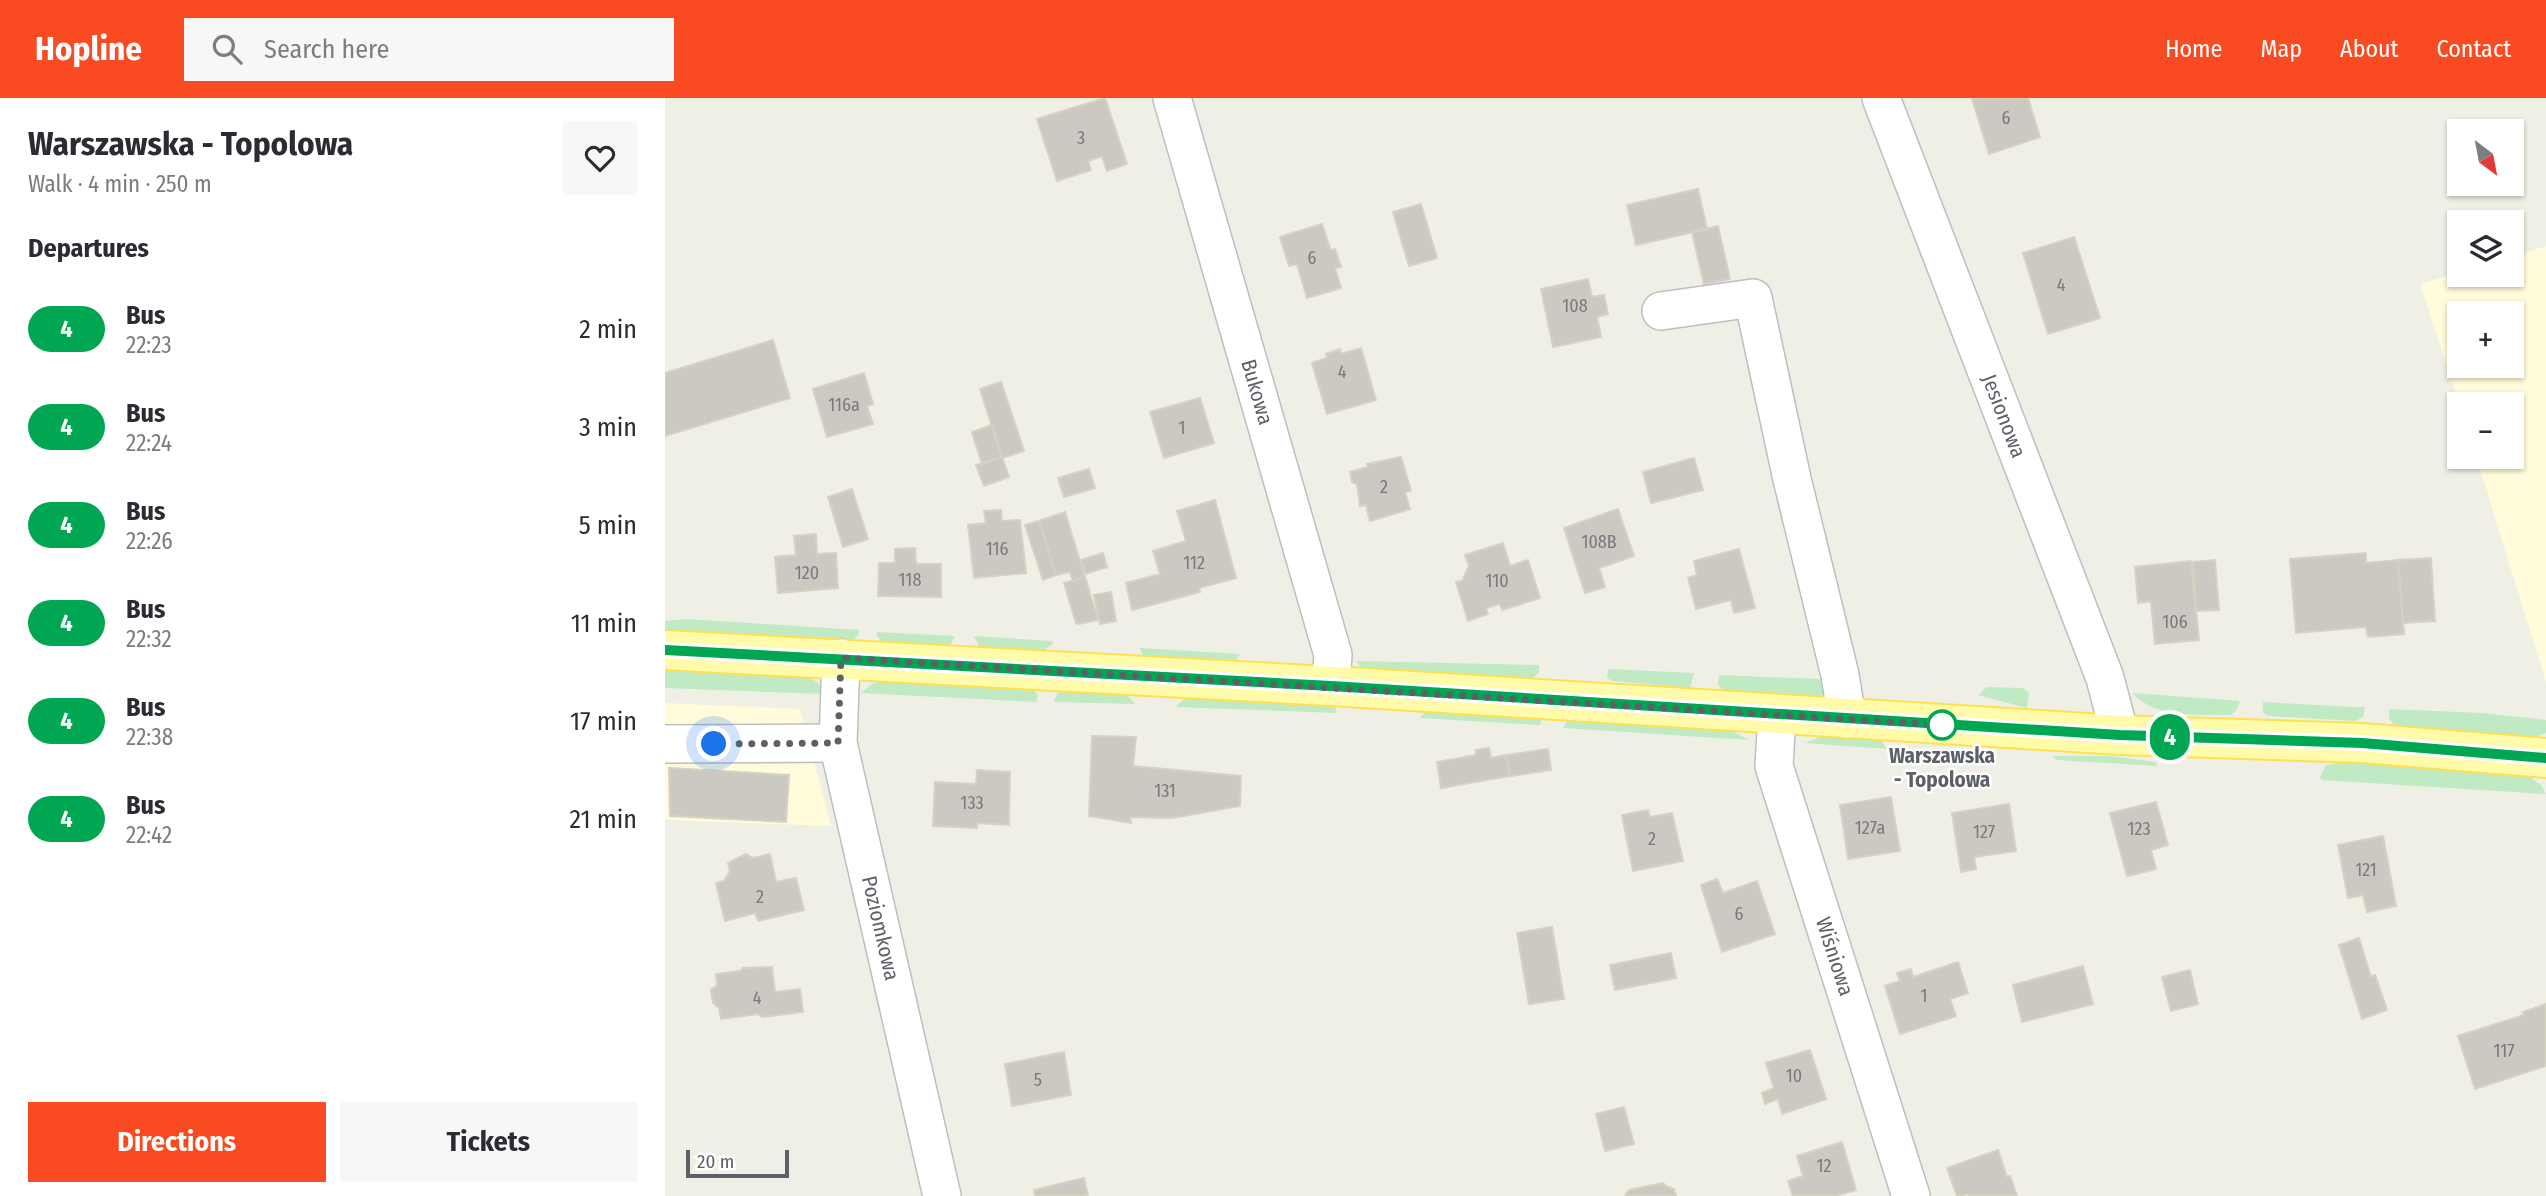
<!DOCTYPE html>
<html lang="en">
<head>
<meta charset="utf-8">
<style>
	:root { --surface:#fff; --page:#f7f7f7; --text:#2b2b33; --muted:#7c7c81; --accent:#fa4a21 }
	body { margin:0; font-family:"Fira Sans Condensed",sans-serif; background:var(--page); color:var(--text); height:100vh; display:flex; flex-direction:column; font-size:26px; white-space:nowrap }
	* { box-sizing:border-box; margin:0 }
	p { font-size:23px; color:var(--muted) }
	.icon { flex:none; width:38px; height:38px; fill:none; stroke:currentColor; stroke-width:2; stroke-linecap:round; stroke-linejoin:round }
	.map { position:relative; flex:1; overflow:hidden }
	.details { display:flex; flex-direction:column; background:var(--surface); width:665px }
	.details>* { flex:none }
	.badge { padding:0 14px; border-radius:23px; font-size:24px; line-height:46px }
	.needle { width:46px; rotate:148deg }
	.buttons { position:absolute; left:1782px; top:21px; display:grid; gap:14px }
	.buttons a { display:grid; place-items:center; width:77px; height:77px; border-radius:0px; background:var(--surface); box-shadow:0 2px 5px #0004; font-size:35px }
	.scale { position:absolute; left:21px; bottom:18px; width:103px; box-sizing:border-box; padding-left:7px; border:4px solid #5c6067; border-top:0; font-size:19px; line-height:24px; white-space:nowrap; color:#5c6067; -webkit-text-stroke:5px #fff; paint-order:stroke }
	.you { position:absolute; width:35px; height:35px; margin:-18px; border:5px solid #fff; border-radius:50%; background:#1a73e8; box-shadow:0 0 0 10px #1a73e833 }
	.map>.badge { position:absolute; translate:-50% -50%; box-shadow:0 0 0 4px #fff }
	h2 { padding:0 28px; font-size:26px; line-height:63px }
	.round { display:grid; place-items:center; flex:none; width:74px; height:74px; border-radius:0px; background:var(--page) }
	.head { display:flex; align-items:center; justify-content:space-between; height:119px; padding:0 28px }
	h1 { font-size:33px; font-weight:700; line-height:52px }
	.cta { display:flex; gap:14px; margin-top:auto; padding:14px 28px }
	.cta a { flex:1; height:80px; border-radius:0px; background:var(--accent); color:#fff; font-size:28px; font-weight:700; line-height:80px; text-align:center }
	.cta a+a { background:var(--page); color:var(--text) }
	ul { padding:0; list-style:none }
	li { display:flex; align-items:center; gap:21px; height:98px; padding:0 28px }
	li div { flex:1 }
	li b { display:block; font-size:26px }
	li em { font-style:normal }
	li .badge { min-width:77px; font-weight:700; text-align:center }
	header { display:flex; align-items:center; gap:42px; box-sizing:border-box; height:98px; padding:0 35px; background:var(--accent); color:#fff }
	header strong { font-size:33px }
	nav { display:flex; gap:38px; margin-inline-start:auto; font-size:24px }
	.search { width:490px; height:63px; background:var(--page); display:flex; align-items:center; gap:18px; box-sizing:border-box; padding:0 24px; border-radius:0px; color:var(--muted); font-size:26px }
	main { display:flex; flex:1; min-height:0 }
	.map>svg:first-child { display:block }
</style>
</head>
<body>
<header>
<strong>Hopline</strong>
<div class="search"><svg class="icon" aria-label="search" viewBox="0 0 24 24"><circle cx="10" cy="10" r="6"/><path d="M15 15l6 6"/></svg>Search here</div>
<nav><a>Home</a><a>Map</a><a>About</a><a>Contact</a></nav>
</header>
<main>
<section class="details">
<div class="head"><div><h1>Warszawska - Topolowa</h1><p>Walk · 4 min · 250 m</p></div><a class="round"><svg class="icon" aria-label="heart" viewBox="0 0 24 24"><path d="M12 20l-8-8c-3-5 5-10 8-4 3-6 11-1 8 4z"/></svg></a></div>
<h2>Departures</h2>
<ul>
<li><span class="badge" style="background:#00a651;color:#fff">4</span><div><b>Bus</b><p>22:23</p></div><em>2 min</em></li>
<li><span class="badge" style="background:#00a651;color:#fff">4</span><div><b>Bus</b><p>22:24</p></div><em>3 min</em></li>
<li><span class="badge" style="background:#00a651;color:#fff">4</span><div><b>Bus</b><p>22:26</p></div><em>5 min</em></li>
<li><span class="badge" style="background:#00a651;color:#fff">4</span><div><b>Bus</b><p>22:32</p></div><em>11 min</em></li>
<li><span class="badge" style="background:#00a651;color:#fff">4</span><div><b>Bus</b><p>22:38</p></div><em>17 min</em></li>
<li><span class="badge" style="background:#00a651;color:#fff">4</span><div><b>Bus</b><p>22:42</p></div><em>21 min</em></li>
</ul>
<div class="cta"><a>Directions</a><a>Tickets</a></div>
</section>
<div class="map">
<svg width="1881" height="1098" viewBox="0 0 1881 1098">
	<rect width="100%" height="100%" fill="#f0efe5"/>
	<path fill="#fffbdb" fill-rule="evenodd" d="M1881 148V584L1811 359H1846V306H1794L1755 186 1794 174V177H1846V159ZM1794 215H1846V268H1794Z
		M0 605 135 611 166 728 0 722Z"/>
	<path fill="#bfeac4" d="M23 521 194 532 193 538 186 543 0 532V523Z
		M212 534 290 538 286 546 282 548 217 544 212 538Z
		M309 538 387 543 388 546 377 553 315 550Z
		M475 550 575 556 571 562 478 558Z
		M691 563 874 567V574L868 580 696 570Z
		M0 571 144 579 153 585 159 596 0 590Z
		M943 571 1029 575 1025 590 948 583 942 580Z
		M1054 577 1154 581 1159 585 1161 599 1058 592 1053 586Z
		M217 582 367 591 373 597 371 604 196 595 207 586Z
		M1322 589 1357 590 1364 594 1362 610 1313 597Z
		M400 592 460 595 470 606 388 604 393 595Z
		M1467 595 1575 603 1572 611 1566 617C1530 616 1494 622 1467 595Z
		M522 599 670 608 672 615 510 609Z
		M1598 604 1687 609H1700L1698 619 1690 623 1603 618 1598 615Z
		M1724 611 1817 615 1881 622V635L1866 641 1733 627 1728 626 1724 620Z
		M760 614 874 619 876 623 875 627 755 620Z
		M903 621 1067 633 1084 642 898 630Z
		M1166 638 1215 641 1222 651 1140 645 1155 639Z
		M1387 658H1444L1491 664 1492 668 1392 662Z
		M1693 662 1866 680 1877 688 1881 696 1656 682 1655 679 1661 667Z"/>
	<path fill="#ccc9c2" stroke="#d6d2c2" stroke-width="2" d="M440 0 462 66 442 73 437 58 423 63 426 72 392 83 372 21Z
		M1307 0H1363L1375 39 1324 56Z
		M1033 91 1042 131 971 147 962 107Z
		M756 106 772 160 744 168 728 114Z
		M657 126 666 153 670 151 676 169 670 170 676 190 642 200 632 166 624 168 615 139Z
		M1053 128 1065 181 1039 186 1027 134Z
		M1409 139 1435 220 1383 236 1358 155Z
		M923 181 927 199 939 197 943 216 932 219 936 239 888 249 876 191Z
		M108 242 125 300 0 338V275Z
		M696 250 711 302 662 316 647 265 662 260 661 256 675 251 676 256Z
		M199 275 208 306 202 308 208 326 162 339 148 291Z
		M336 284 359 353 337 360 315 291Z
		M535 300 549 345 499 360 485 314Z
		M327 327 337 359 317 366 307 334Z
		M337 359 344 379 319 388 311 367Z
		M736 359 746 393 740 394 745 411 705 423 701 407 695 408 692 386 687 384 685 374 703 369 702 366Z
		M1029 360 1038 392 986 405 978 374Z
		M424 371 430 390 399 399 393 380Z
		M187 391 203 441 178 449 163 399Z
		M550 402 571 480 534 490 535 494 467 512 461 485 495 476 488 453 521 443 512 413Z
		M953 411 969 458 934 470 940 489 920 495 899 430Z
		M336 412 337 423 355 422 361 475 309 480 303 427 321 425 319 413Z
		M400 414 420 479 408 483 405 474 391 477 374 423Z
		M374 423 391 477 378 482 360 427Z
		M151 436 152 456 171 455 173 490 113 495 110 459 131 457 129 438Z
		M838 445 845 468 863 462 875 500 837 512 835 506 821 510 823 516 803 523 791 484 797 483 804 468 800 457Z
		M250 450 251 466H276V499L213 498 214 465H230V451Z
		M1074 451 1090 510 1069 515 1066 502 1031 511 1023 480 1032 477 1029 463Z
		M438 455 442 469 420 476 416 462Z
		M1701 455V465L1733 462 1739 536 1703 539 1701 529 1631 535 1625 461Z
		M1766 460 1770 523 1738 525 1733 462Z
		M1550 462 1554 512 1531 513 1528 464Z
		M1526 463 1534 542 1490 546 1486 503 1473 505 1470 469Z
		M420 479 433 522 414 526 411 525 399 485Z
		M446 494 451 523 435 526 429 497Z
		M427 638 471 639 468 668 576 678 575 708 507 720 465 719 466 725 424 718Z
		M824 650 826 660 841 657 845 678 776 690 772 664 811 657V652Z
		M883 651 886 672 845 678 841 657Z
		M4 670 124 677 121 724 5 718Z
		M312 672 345 674 344 727 312 725V730L268 728 270 684 311 686Z
		M1226 699 1235 753 1183 761 1175 707Z
		M1491 704 1503 747 1486 752 1491 771 1462 778 1445 715Z
		M1344 706 1351 753 1309 759 1311 771 1296 774 1287 715Z
		M983 712 985 719 1007 715 1018 763 968 773 957 717Z
		M1718 738 1731 808 1702 814 1698 797 1683 800 1673 747Z
		M81 756 88 760 105 756 111 784 131 780 139 812 93 823 90 815 60 823 51 785 59 783 65 773 63 765Z
		M1052 781 1058 795 1092 783 1110 836 1057 854 1036 787Z
		M887 829 899 901 864 906 852 835Z
		M1694 840 1706 879 1710 877 1722 912 1697 921 1674 847Z
		M1006 855 1011 880 950 892 945 867Z
		M1293 864 1303 895 1285 901 1291 918 1235 936 1220 888 1235 883 1232 875 1246 871 1248 879Z
		M1418 868 1428 906 1357 924 1348 887Z
		M107 869 110 894 135 891 138 914 97 919 93 916 56 921 54 910 48 905 46 892 52 887 51 876 75 873 78 870Z
		M1525 872 1533 906 1506 913 1497 879Z
		M1881 906V968L1810 991 1793 938 1859 917 1858 914Z
		M1145 952 1161 1001 1117 1016 1113 1001 1100 1006 1097 995 1109 990 1101 965Z
		M399 954 406 997 347 1008 340 966Z
		M959 1009 969 1046 940 1053 931 1016Z
		M1177 1044 1191 1092 1170 1098H1128L1123 1083 1138 1078 1132 1058Z
		M1333 1052 1342 1079 1345 1078 1352 1098H1304V1096L1292 1098 1282 1070Z
		M419 1080 423 1098H370L369 1092Z
		M998 1085 1001 1088 1009 1091 1011 1098H960L964 1092Z"/>
	<g fill="none" stroke-linecap="round" stroke-linejoin="round">
		<defs>
			<g id="minor">
				<path id="s1" d="M507 0 668 557 666 588"/>
				<path id="s2" d="M1216 0 1440 580 1455 637"/>
				<path d="M996 213 1088 200 1127 381 1175 577 1182 621"/>
				<path id="s3" d="M176 560 173 645 277 1098"/>
				<path id="s4" d="M1112 616 1109 668 1246 1098"/>
				<path d="M0 646 173 645"/>
			</g>
			<path id="major" d="M0 552 666 588 1455 637 1697 645 1881 660"/>
		</defs>
		<use href="#minor" stroke="#bcbec5" stroke-width="40"/>
		<use href="#major" stroke="#ffe14f" stroke-width="42"/>
		<use href="#minor" stroke="#fff" stroke-width="37"/>
		<use href="#major" stroke="#fffbab" stroke-width="38"/>
	</g>
	<g fill="none" stroke-linecap="round" stroke-linejoin="round">
		<defs>
			<path id="line" d="M0 552 666 588 1455 637 1697 645 1881 660"/>
		</defs>
		<use href="#line" stroke="#fff" stroke-width="16"/>
		<use href="#line" stroke="#00a651" stroke-width="10"/>
		<path stroke="#5c6067" stroke-width="7" stroke-dasharray="0 12.6" d="M49 646 173 645 176 560 1277 627"/>
	</g>
	<circle fill="#fff" stroke="#00a651" stroke-width="3.5" cx="1277" cy="627" r="14"/>
	<g text-anchor="middle" dominant-baseline="central" stroke-width="5" stroke-linejoin="round" paint-order="stroke">
		<g font-size="18" fill="#787a7e">
			<text x="1341" y="20">6</text>
			<text x="416" y="40">3</text>
			<text x="647" y="160">6</text>
			<text x="1396" y="187">4</text>
			<text x="910" y="208">108</text>
			<text x="677" y="274">4</text>
			<text x="179" y="307">116a</text>
			<text x="517" y="330">1</text>
			<text x="719" y="389">2</text>
			<text x="934" y="444">108B</text>
			<text x="332" y="451">116</text>
			<text x="529" y="465">112</text>
			<text x="142" y="475">120</text>
			<text x="245" y="482">118</text>
			<text x="832" y="483">110</text>
			<text x="1510" y="524">106</text>
			<text x="500" y="693">131</text>
			<text x="307" y="705">133</text>
			<text x="1205" y="730">127a</text>
			<text x="1474" y="731">123</text>
			<text x="1319" y="734">127</text>
			<text x="987" y="741">2</text>
			<text x="1701" y="772">121</text>
			<text x="95" y="799">2</text>
			<text x="1074" y="816">6</text>
			<text x="1259" y="898">1</text>
			<text x="92" y="900">4</text>
			<text x="1839" y="953">117</text>
			<text x="1129" y="978">10</text>
			<text x="373" y="982">5</text>
			<text x="1159" y="1068">12</text>
		</g>
		<g font-size="21" fill="#5c6067" stroke="#fff">
			<text stroke="none"><textPath href="#s1" startOffset="306">Bukowa</textPath></text>
			<text stroke="none"><textPath href="#s2" startOffset="341">Jesionowa</textPath></text>
			<text stroke="none"><textPath href="#s3" startOffset="275">Poziomkowa</textPath></text>
			<text stroke="none"><textPath href="#s4" startOffset="252">Wiśniowa</textPath></text>
		</g>
		<g font-size="21" font-weight="bold" fill="#5c6067" stroke="#fff">
			<text x="1277" y="658">Warszawska<tspan x="1277" dy="24">- Topolowa</tspan></text>
		</g>
	</g>
</svg>
<div class="buttons">
<a><svg class="needle" viewBox="-14 -14 28 28"><path d="M0-13l5 13h-10z" fill="#e53935"/><path d="M0 13l5-13h-10z" fill="#7c7c81"/></svg></a>
<a><svg class="icon" aria-label="layers" viewBox="0 0 24 24"><path d="M12 4l9 5-9 5-9-5zM3 14l9 5 9-5"/></svg></a>
<a>+</a>
<a>−</a>
</div>
<div class="scale">20 m</div>
<div class="you" style="left:49px;top:646px"></div>
<b class="badge" style="left:1505px;top:639px;background:#00a651;color:#fff">4</b>
</div>
</main>
</body>
</html>
